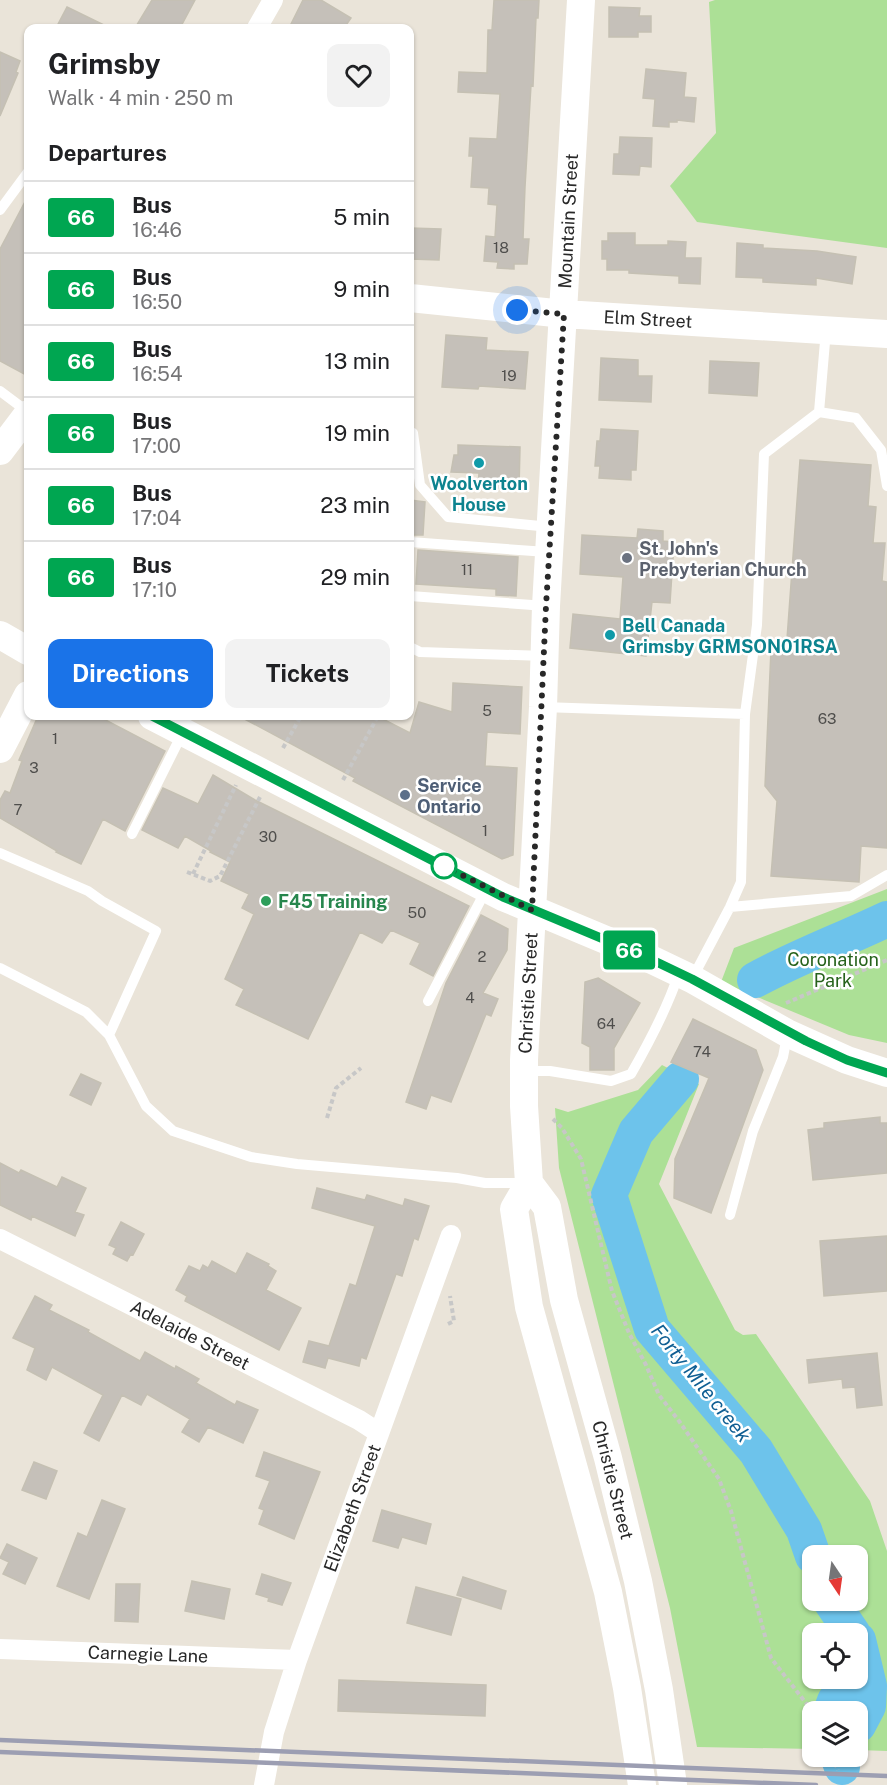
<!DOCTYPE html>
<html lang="en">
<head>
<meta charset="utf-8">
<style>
	:root { --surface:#fff; --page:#f2f2f2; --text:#202124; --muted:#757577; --line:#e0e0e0; --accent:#1a73e8 }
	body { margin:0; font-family:"Public Sans",sans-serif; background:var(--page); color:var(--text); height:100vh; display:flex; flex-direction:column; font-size:22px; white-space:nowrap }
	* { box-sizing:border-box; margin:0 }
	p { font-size:20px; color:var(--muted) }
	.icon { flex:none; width:33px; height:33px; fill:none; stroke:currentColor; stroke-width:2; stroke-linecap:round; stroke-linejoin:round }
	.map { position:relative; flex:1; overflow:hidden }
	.details { position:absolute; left:24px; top:24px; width:390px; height:696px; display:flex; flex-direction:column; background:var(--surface); border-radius:12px; box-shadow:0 2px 4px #0004 }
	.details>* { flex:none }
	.badge { padding:0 12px; border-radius:4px; font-size:21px; line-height:39px }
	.needle { width:39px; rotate:167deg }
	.controls { position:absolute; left:802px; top:1545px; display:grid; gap:12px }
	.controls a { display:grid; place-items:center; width:66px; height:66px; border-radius:12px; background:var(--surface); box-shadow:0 2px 4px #0004; font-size:30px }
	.you { position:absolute; width:30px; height:30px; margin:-15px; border:4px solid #fff; border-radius:50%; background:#1a73e8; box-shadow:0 0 0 9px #1a73e833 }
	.map>.badge { position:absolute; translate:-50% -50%; box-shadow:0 0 0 3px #fff }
	h2 { padding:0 24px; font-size:22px; line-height:54px }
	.round { display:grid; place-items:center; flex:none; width:63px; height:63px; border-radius:12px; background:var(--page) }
	.summary { display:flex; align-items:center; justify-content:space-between; height:102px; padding:0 24px }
	h1 { font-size:28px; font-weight:700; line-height:45px }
	.action { display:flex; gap:12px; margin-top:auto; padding:12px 24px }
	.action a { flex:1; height:69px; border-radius:12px; background:var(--accent); color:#fff; font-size:24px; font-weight:700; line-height:69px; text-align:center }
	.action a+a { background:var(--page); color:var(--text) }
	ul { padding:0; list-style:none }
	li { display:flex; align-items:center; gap:18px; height:72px; padding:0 24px; border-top:2px solid var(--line) }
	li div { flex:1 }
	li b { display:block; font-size:22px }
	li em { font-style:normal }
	li .badge { min-width:66px; font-weight:700; text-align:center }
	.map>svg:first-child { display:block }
</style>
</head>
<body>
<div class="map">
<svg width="887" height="1785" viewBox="0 0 887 1785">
	<rect width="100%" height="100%" fill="#eae4d9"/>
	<path fill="#ace096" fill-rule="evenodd" d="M715 0H887V248L697 222 670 186 716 133 709 2Z
		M887 889V1043L849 1035 721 982 734 948Z
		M662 1065 699 1084 659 1184 735 1330 743 1335 756 1334 870 1501 887 1551V1751L858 1750V1712H813V1749L697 1747 670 1608 559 1168 555 1108 568 1112 638 1090ZM813 1556H858V1600H813ZM813 1634H858V1678H813Z"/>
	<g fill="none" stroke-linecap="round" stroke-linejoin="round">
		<path stroke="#6dc3eb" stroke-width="36" d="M755 980C797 957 843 940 887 919
			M681 1079 636 1132 609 1195 652 1329 756 1451 804 1530 813 1556
			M830 1600 853 1634
			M831 1712 835 1701 869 1686 858 1640
			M858 1725 868 1706 869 1686
			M838 1756 842 1767"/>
	</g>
	<path fill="#c5c0b9" stroke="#c5c0b3" stroke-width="1.5" d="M152 0H195L180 28H135Z
		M303 0H321L351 18 344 28H289Z
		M494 0H539L538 18H536L533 86 531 85 525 187 523 239H529L527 264H514V269L497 268 498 262 484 261 486 236 495 237 497 205 488 204 489 188 471 187 473 156H469L470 138 497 139 500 94 458 92 459 72 487 73 488 30H492Z
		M67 7 110 28H56Z
		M609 7 640 8 639 16H651V32H638V37H609Z
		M0 52 20 61 16 72 18 73 0 116Z
		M646 69 686 73 684 97 696 98 694 122 677 120V122H669V127L653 126 655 99 643 98Z
		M620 137 652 138 651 167 640 166 639 175 613 174 614 154H619Z
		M28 196V376L0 361V249Z
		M410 228 441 229 439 260 410 259Z
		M608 233H635V245H668V241L686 242 685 258H701L700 284 679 283V276L629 273V270H607V259H602V241H608Z
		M737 243 763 245V248L817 251 856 257 852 284 816 278V285L763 282V278L736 277Z
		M446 335 487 338 486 350 528 352 525 389 479 386 478 389 442 387Z
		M601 358 638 360V376H652L651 402 599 400Z
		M710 361 759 363 757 396 709 393Z
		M601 429 638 431 636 470H631V480L599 478 600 466H595L597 441H600Z
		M458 445 520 447 519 489 478 487 479 473 451 472 454 455H458Z
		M800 460 871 465 868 506 876 507 873 543H885L882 581 887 582V848L861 846 859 882 771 876 777 801 765 786 771 650 787 639Z
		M410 500 425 502 423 535H410Z
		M638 529 663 531V541L674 542 670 603 652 602 646 656 570 648 573 614 620 619 623 577 580 574 582 535 637 538Z
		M418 550 518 557 516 596 496 595V589L416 584Z
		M453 683 522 687 520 734 487 732 485 766 517 768 513 855 502 859 353 781 355 778 239 716H377L410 733 419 702 452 712Z
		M38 716H98L165 751 125 831 103 819 81 864 56 852 57 851 0 818V800L5 791 10 793 22 761 19 760Z
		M213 775 255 800 469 906 433 976 410 964 420 943 391 930 382 943 360 932 308 1039 236 1005 244 989 225 979 254 914 242 908 249 894 221 881 230 862 210 852 211 851 185 836 178 848 142 830 163 788 198 804Z
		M481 915 508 929 507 950 483 993 498 999 491 1016 486 1014 451 1102 431 1095 426 1109 406 1102 446 983Z
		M598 978 640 1003 614 1048V1070H590V1047L582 1043 585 982Z
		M693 1019 756 1050 763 1070 711 1213 674 1198 675 1159 709 1078 671 1062Z
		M81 1074 101 1083 91 1105 70 1095Z
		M880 1117V1123H887V1173L813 1180 808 1130 824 1128V1123Z
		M0 1163 19 1173 21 1170 57 1187 62 1177 86 1188 75 1212 84 1215 75 1236 32 1216 31 1220 0 1205Z
		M317 1188 365 1200 367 1195 403 1206 405 1199 429 1206 418 1240 414 1238 402 1276 396 1274 366 1359 361 1357 359 1366 328 1358 325 1368 303 1362 309 1341 329 1346 350 1284 356 1286 375 1226 312 1208Z
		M121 1222 144 1234 133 1255 131 1254 127 1261 113 1254 116 1248 109 1245Z
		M887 1236V1291L824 1296 820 1241Z
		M247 1253 269 1264 268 1266 276 1271 266 1290 301 1308 279 1350 185 1301 187 1296 176 1290 189 1266 200 1271 203 1265 208 1268 212 1261 236 1274Z
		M35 1296 52 1305 49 1310 89 1330 88 1332 140 1361 145 1352 175 1369 176 1366 199 1379 196 1383 235 1405 237 1401 258 1410 243 1443 208 1427 199 1442 182 1432 190 1419 147 1394 141 1405 122 1395 99 1441 84 1433 103 1395 52 1367 46 1380 27 1370 35 1348 13 1338Z
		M877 1353 882 1405 857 1408 855 1387 843 1388 842 1379 809 1383 807 1360Z
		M264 1452 320 1472 294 1539 259 1524 264 1510 259 1508 270 1481 256 1476Z
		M34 1462 57 1471 46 1499 22 1490Z
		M102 1500 125 1509 89 1599 57 1586 78 1533 87 1537Z
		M382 1510 431 1524 426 1544 402 1537 398 1548 373 1541Z
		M7 1544 37 1558 25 1584 3 1574 9 1562 0 1558Z
		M262 1574 291 1583 282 1605 268 1601 269 1598 256 1594Z
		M463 1577 506 1591 501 1609 457 1595Z
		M192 1581 230 1589 224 1619 185 1611Z
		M116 1584H140L138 1622 115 1621Z
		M416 1587 461 1599 451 1635 407 1623Z
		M339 1680 486 1685 485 1716 338 1711Z"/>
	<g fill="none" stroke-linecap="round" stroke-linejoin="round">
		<path stroke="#c7c7c7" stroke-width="4" stroke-dasharray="4.5 3" stroke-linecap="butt" d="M283 748 301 716
			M343 780 378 716
			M187 872 210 881 220 876 260 797
			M193 874 236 785
			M786 1003 887 960
			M327 1118 336 1088 361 1068
			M553 1119 562 1128 581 1159 612 1291 629 1333 646 1365 659 1395 679 1421 719 1479 731 1511 771 1658 809 1707 813 1715
			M448 1324 454 1321 450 1296
			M832 1756 838 1770"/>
		<path stroke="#fff" stroke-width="10" d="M0 210 28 172
			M0 391 28 412
			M819 412 856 418 881 450 887 486
			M413 433 420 485 448 517 550 527
			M410 542 547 552
			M410 596 546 606
			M410 647 420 652 544 656
			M543 707 745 714
			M132 834 183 732
			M0 853 88 891 102 901 156 931 109 1035
			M730 907 851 896 887 875
			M0 968 86 1012 109 1035 146 1106 173 1131 251 1157 297 1164 457 1178 485 1183H527
			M692 979 730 907 741 882 745 714 757 625 764 454 819 412 826 330
			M428 1001 487 888
			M524 1071H550L611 1081 631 1074C650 1041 667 1009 679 973
			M730 1215 753 1131 783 1057 787 1036"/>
		<path stroke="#fff" stroke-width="20" d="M257 28 273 0
			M0 1239 359 1420 379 1433
			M0 1649 297 1660
			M264 1785 274 1732 297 1660 451 1235"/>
		<path stroke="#fff" stroke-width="28" d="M581 0 546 606 543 707 524 1060V1106L529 1183 514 1209 529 1307 608 1592 627 1688 642 1785
			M410 298 564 314 887 334
			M0 451 28 414
			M0 635 28 651
			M152 716 503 897 644 956 692 979 787 1033 847 1060 887 1073
			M0 749 28 695
			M529 1183 547 1207 564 1300 608 1458 638 1581 659 1690 673 1785"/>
		<path stroke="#9c9eb2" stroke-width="4.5" d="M0 1740 887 1776
			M0 1752 816 1785"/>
	</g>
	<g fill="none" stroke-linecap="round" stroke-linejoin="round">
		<defs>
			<path id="line" d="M152 716 503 897 644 956 692 979 806 1041 847 1060 887 1073"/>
		</defs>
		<use href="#line" stroke="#fff" stroke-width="14"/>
		<use href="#line" stroke="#00a651" stroke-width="9"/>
		<path stroke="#282828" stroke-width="6" stroke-dasharray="0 10.8" d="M444 866 532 910 546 606 564 314 517 310"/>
	</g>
	<g fill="#0f9aa8" stroke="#fff" stroke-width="2">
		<circle cx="479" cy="463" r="6"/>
		<circle cx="610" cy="635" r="6"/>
	</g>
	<circle fill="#6b7280" stroke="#fff" stroke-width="2" cx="627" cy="558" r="6"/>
	<circle fill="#5c6f8a" stroke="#fff" stroke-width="2" cx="405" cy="795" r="6"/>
	<circle fill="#fff" stroke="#00a651" stroke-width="3" cx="444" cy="866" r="12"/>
	<circle fill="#2e9e5b" stroke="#fff" stroke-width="2" cx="266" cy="901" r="6"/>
	<g text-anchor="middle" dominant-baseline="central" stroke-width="5" stroke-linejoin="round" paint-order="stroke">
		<g font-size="15" fill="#4f4e4c">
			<text x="501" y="247">18</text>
			<text x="509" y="375">19</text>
			<text x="467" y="569">11</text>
			<text x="487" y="710">5</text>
			<text x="827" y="718">63</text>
			<text x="55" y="738">1</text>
			<text x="34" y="767">3</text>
			<text x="18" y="809">7</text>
			<text x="485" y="830">1</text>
			<text x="268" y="836">30</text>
			<text x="417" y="912">50</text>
			<text x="482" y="956">2</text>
			<text x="470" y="997">4</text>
			<text x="606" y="1023">64</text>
			<text x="702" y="1051">74</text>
		</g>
		<g font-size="18" fill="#282828" stroke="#fff">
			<text transform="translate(568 221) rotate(-87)">Mountain Street</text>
			<text transform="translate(648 319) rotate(3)">Elm Street</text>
			<text transform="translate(528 993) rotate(-87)">Christie Street</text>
			<text transform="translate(190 1335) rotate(27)">Adelaide Street</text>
			<text transform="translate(613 1480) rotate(76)">Christie Street</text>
			<text transform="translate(352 1508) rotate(-70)">Elizabeth Street</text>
			<text transform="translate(148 1654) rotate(2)">Carnegie Lane</text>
		</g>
		<g font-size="18" font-weight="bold" fill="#0d838f" stroke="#fff">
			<text x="479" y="483">Woolverton<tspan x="479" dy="21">House</tspan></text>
			<text x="622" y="625" text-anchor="start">Bell Canada<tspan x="622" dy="21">Grimsby GRMSON01RSA</tspan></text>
		</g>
		<g font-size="18" font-weight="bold" fill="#5b616d" stroke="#fff" text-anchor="start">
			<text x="639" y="548">St. John's<tspan x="639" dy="21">Prebyterian Church</tspan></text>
		</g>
		<g font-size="18" font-weight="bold" fill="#4e5e75" stroke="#fff" text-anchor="start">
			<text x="417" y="785">Service<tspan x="417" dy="21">Ontario</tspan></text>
		</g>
		<g font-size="18" font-weight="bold" fill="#27864d" stroke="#fff" text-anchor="start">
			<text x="278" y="901">F45 Training</text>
		</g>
		<g font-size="18" fill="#26621b" stroke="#fff">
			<text x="833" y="959">Coronation<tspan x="833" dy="21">Park</tspan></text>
		</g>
		<g font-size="20" font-style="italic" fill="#105f93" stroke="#fff">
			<text transform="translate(701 1383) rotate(51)">Forty Mile creek</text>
		</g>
	</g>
</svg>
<div class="controls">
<a><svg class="needle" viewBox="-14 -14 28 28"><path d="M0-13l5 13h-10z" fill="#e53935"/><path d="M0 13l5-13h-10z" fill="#757577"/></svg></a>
<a><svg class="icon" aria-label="locate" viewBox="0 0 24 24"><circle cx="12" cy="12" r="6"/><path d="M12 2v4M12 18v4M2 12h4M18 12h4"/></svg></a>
<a><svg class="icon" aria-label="layers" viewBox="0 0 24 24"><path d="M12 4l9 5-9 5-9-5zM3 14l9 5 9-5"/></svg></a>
</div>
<div class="you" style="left:517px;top:310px"></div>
<b class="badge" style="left:629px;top:950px;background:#00a651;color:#fff">66</b>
<section class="details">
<div class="summary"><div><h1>Grimsby</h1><p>Walk · 4 min · 250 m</p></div><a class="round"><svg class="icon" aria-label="heart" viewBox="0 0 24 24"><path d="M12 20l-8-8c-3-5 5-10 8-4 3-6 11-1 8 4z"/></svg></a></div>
<h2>Departures</h2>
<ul>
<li><span class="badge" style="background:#00a651;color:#fff">66</span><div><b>Bus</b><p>16:46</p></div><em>5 min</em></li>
<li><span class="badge" style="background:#00a651;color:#fff">66</span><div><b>Bus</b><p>16:50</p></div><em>9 min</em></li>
<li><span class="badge" style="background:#00a651;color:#fff">66</span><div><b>Bus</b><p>16:54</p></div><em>13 min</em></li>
<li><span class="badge" style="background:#00a651;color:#fff">66</span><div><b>Bus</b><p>17:00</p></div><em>19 min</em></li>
<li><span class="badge" style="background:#00a651;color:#fff">66</span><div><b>Bus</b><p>17:04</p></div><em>23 min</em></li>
<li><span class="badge" style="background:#00a651;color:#fff">66</span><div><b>Bus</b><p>17:10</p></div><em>29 min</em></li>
</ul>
<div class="action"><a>Directions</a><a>Tickets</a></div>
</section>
</div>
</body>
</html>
